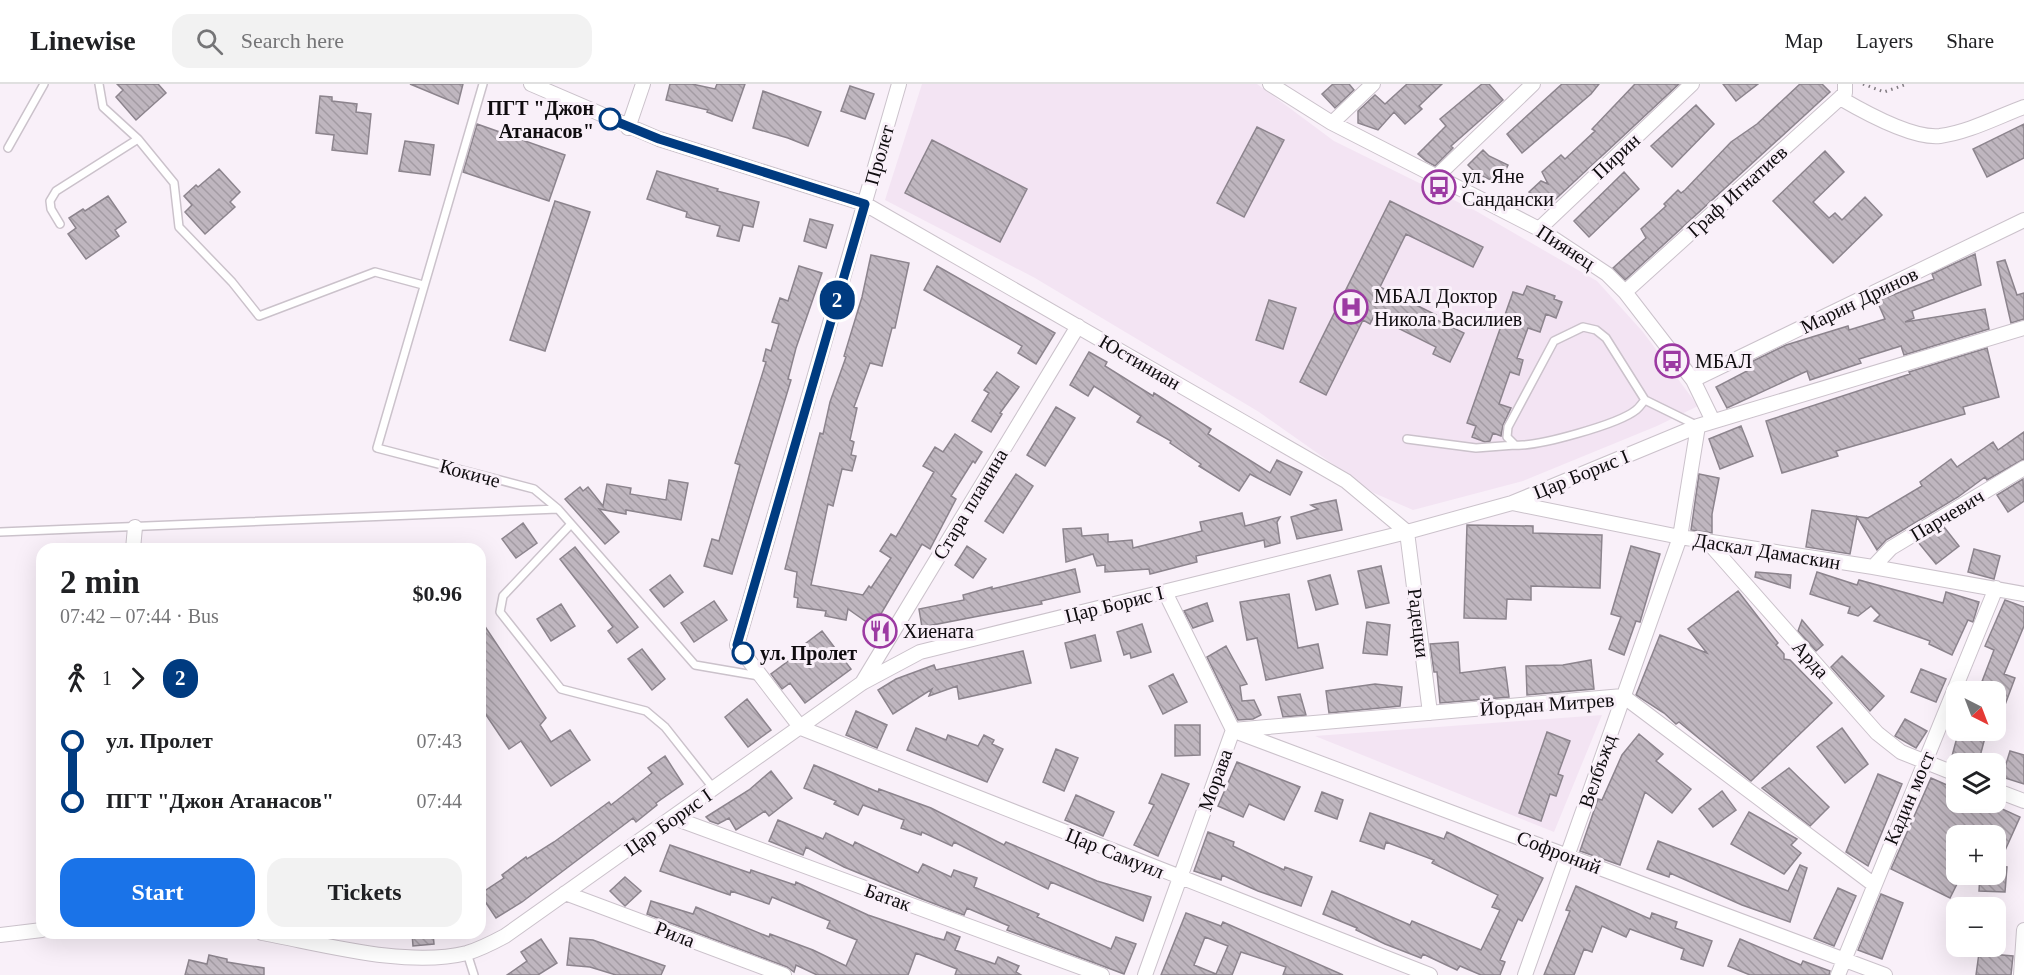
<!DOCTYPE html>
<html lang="en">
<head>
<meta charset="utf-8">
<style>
	:root { --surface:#fff; --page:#f2f2f2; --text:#202124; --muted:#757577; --line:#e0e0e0; --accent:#1a73e8 }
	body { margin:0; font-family:"Times New Roman",serif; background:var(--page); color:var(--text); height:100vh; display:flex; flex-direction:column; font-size:22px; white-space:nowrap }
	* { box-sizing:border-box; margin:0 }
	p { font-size:20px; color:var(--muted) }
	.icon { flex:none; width:33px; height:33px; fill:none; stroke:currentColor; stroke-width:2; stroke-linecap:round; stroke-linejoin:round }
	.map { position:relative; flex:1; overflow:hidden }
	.sheet { position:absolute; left:36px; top:459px; width:450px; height:396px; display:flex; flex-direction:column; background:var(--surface); border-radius:18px; box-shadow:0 6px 24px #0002 }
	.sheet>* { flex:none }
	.badge { padding:0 12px; border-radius:20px; font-size:21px; line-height:39px }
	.needle { width:39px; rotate:138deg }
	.tools { position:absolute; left:1946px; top:597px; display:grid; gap:12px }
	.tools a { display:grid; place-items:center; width:60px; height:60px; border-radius:12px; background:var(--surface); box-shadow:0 6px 24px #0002; font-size:30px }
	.map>.badge { position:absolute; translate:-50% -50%; box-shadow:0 0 0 3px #fff }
	.legs { display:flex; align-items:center; gap:9px; height:66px; padding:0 24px; font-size:20px }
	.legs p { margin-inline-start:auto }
	.overview { display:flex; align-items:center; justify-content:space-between; height:102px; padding:0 24px }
	h1 { font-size:33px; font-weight:700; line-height:45px }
	.button { display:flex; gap:12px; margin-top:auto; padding:12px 24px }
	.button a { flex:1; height:69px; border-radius:18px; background:var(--accent); color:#fff; font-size:24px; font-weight:700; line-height:69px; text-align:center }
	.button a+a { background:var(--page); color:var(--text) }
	ul { padding:0 24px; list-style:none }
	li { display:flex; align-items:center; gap:21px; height:60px; font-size:22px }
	li i { display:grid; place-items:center; width:9px; height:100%; margin:0 8px; background:currentColor }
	li i::after { content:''; width:15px; height:15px; margin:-8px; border:4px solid; border-radius:50%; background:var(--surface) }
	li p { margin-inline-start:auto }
	li:first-child i { background:linear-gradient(#0000 50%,currentColor 0) }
	li:last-child i { background:linear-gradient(currentColor 50%,#0000 0) }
	header { display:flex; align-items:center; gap:36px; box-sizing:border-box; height:84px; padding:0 30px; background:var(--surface); border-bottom:2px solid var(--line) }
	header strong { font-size:28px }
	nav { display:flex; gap:33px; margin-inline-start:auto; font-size:21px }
	.search { width:420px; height:54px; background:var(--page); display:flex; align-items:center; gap:15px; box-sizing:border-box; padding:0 21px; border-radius:18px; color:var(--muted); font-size:22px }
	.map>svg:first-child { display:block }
</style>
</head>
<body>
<header>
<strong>Linewise</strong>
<div class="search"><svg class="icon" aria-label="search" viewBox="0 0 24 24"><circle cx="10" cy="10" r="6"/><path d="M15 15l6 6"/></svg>Search here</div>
<nav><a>Map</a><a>Layers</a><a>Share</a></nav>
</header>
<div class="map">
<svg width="2024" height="891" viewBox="0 0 2024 891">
	<defs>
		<pattern id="building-back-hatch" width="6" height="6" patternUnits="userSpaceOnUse" patternTransform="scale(1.5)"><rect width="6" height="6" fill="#bfb6bf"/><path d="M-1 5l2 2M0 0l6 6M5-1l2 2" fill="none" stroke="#a39ba3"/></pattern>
	</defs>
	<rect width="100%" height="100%" fill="#f9f0f9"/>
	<path fill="#f3e4f3" d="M922 0H1257L1334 57 1476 127 1597 197 1643 248 1698 322 1657 342 1523 397 1413 426 1374 409 1259 328 1035 194 885 116Z
		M1602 631 1554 748 1315 652Z"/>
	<path fill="url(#building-back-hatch)" stroke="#8c848d" stroke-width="1.5" fill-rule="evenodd" d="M117 0H158L166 9 136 36 116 13 123 6Z
		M410 0H463L458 20Z
		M670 0H692L715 5 717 0H745L732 37 707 28 708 26 666 16Z
		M1333 0H1349L1354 6 1335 24 1322 10Z
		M1407 0H1442L1419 22 1422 25 1405 40 1394 28 1378 46 1358 39V27L1375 11 1385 20Z
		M1482 0H1489L1503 16 1451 62 1453 64 1435 82 1426 77 1418 70 1446 42 1440 35Z
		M1562 0H1599L1591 10 1522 69 1507 50Z
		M1635 0H1679L1545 125 1529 108 1541 97 1548 100 1542 88 1561 71 1565 75 1595 47 1592 45Z
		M1723 0H1758L1736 17Z
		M1800 0H1822L1830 8 1625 196 1613 184 1646 154 1641 145 1666 122 1664 120 1678 106 1681 109 1685 106 1731 58 1757 40Z
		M850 2 874 10 865 35 841 27Z
		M763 7 821 28 808 62 788 54 753 44Z
		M320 12 332 13V17L357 20 356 28 371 30 367 70 332 66 334 51 316 49Z
		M1696 21 1714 40 1672 83 1651 62Z
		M477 40 565 71 549 117 463 88Z
		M2024 40V74L1987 93 1973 65Z
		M1257 43 1284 56 1244 133 1217 119Z
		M932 56 1027 105 1000 158 905 109Z
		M405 57 434 61 430 91 399 87Z
		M1483 66 1489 72 1508 81 1499 100 1476 89 1468 81Z
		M1825 67 1844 88 1813 118 1829 134 1835 129 1842 136 1865 113 1882 131 1833 179 1773 117Z
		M219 85 240 108 230 118 235 123 205 150 185 128 192 121 184 112 196 101 198 103Z
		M657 87 718 105 717 107 759 118 753 143 743 141 739 157 717 152 720 142 686 133 687 128 647 115Z
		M1624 88 1639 105 1589 153 1574 137Z
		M108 112 126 138 115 146 119 152 86 175 68 150 76 144 69 134 83 125 85 127Z
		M555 117 590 128 545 267 510 256Z
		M1390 117 1483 163 1473 183 1406 150 1380 203 1436 231 1435 235 1464 249 1450 278 1433 270 1436 263 1374 232 1370 240 1363 236 1326 311 1300 298Z
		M810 135 833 141 826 164 804 157Z
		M1975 170 1981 201 1912 227 1914 234 1905 238 1985 225 1989 245 1904 271 1901 262 1859 275 1861 279 1810 296 1807 287 1727 324 1716 303 1749 286 1747 280 1786 261 1848 242 1849 246 1885 235 1877 217 1934 195 1932 190Z
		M871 171 909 179 895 244H892L882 282 870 279 854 323 857 324 850 356 854 358 851 371 856 372 852 387 842 385 833 422 828 420 811 501 863 511 869 502 871 504 891 474 880 467 891 450 896 453 934 388 923 382 935 363 943 368 955 350 982 368 975 379 973 377 951 412 956 415 930 465 922 460 878 535 873 532 868 539 848 525 846 536 825 532 826 527 797 523 798 514 794 513 797 488 785 485 820 349 823 350 830 318 846 273 844 272 862 213Z
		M2005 176 2017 211 2024 209V235L2011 239 1997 178Z
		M799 182 822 189 796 264 788 295 791 296 732 490 704 482 712 455 719 457 740 381 735 379 766 278 763 277 766 265 771 267 779 240 772 238 780 214 788 217Z
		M937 182 1055 249 1036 280 1018 269 1022 262 924 206Z
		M1527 202 1555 212 1554 215 1562 218 1556 234 1546 230 1540 248 1528 244 1517 274 1523 276 1519 291 1510 288 1499 320 1511 324 1503 341 1501 352 1493 349 1490 357 1485 358 1472 353 1476 342 1467 339 1513 208 1523 211Z
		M1269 216 1296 224 1283 265 1256 256Z
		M1987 264 1999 313 1963 323 1965 330 1836 367 1838 372 1782 389 1766 337 1910 290 1909 288Z
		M1089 268 1107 278 1105 282 1153 312 1154 309 1211 345 1208 350 1270 389 1277 376 1302 388 1290 411 1250 390 1239 407 1199 382 1201 380 1170 359 1171 357 1137 338 1141 332 1094 302 1088 312 1070 301Z
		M997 288 1019 303 1000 329 1002 330 991 348 972 337 989 309 984 306Z
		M1056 323 1075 334 1045 382 1027 371Z
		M1741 342 1753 372 1720 385 1709 355Z
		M2024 348V375L1987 396 1985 393 1958 413 1886 456 1877 466 1857 433 1850 470 1806 463 1812 426 1868 434 1922 402 1920 398 1951 375 1957 383 1993 358 1998 366Z
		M1016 390 1033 402 1003 449 985 437Z
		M1699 390 1719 394 1712 430V449L1691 446Z
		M2023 395 2024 417 2008 428 1997 411Z
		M669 396 688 399 681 436 626 426V430L599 425 619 448 605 460 565 415 580 403 583 407 588 403 603 422 607 400 631 404 630 410 666 416Z
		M1336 416 1342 446 1297 455 1291 433 1318 425 1311 421Z
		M1242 429 1245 442 1280 433 1277 438 1280 459 1265 463 1264 456 1196 472 1197 478 1150 490 1149 485 1105 488V481L1097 482 1093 470 1066 478 1063 445 1081 444 1082 452 1108 450V458L1132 456 1133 464 1202 447 1200 438Z
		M523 439 537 459 516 474 502 455Z
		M1467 441 1533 442V449L1602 451 1600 504 1531 502V516L1507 515 1506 535 1464 534Z
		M1944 443 1959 462 1936 480 1918 458Z
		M967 462 986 475 973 494 955 481Z
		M1631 462 1660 470 1640 538 1636 537 1624 571 1609 565 1621 533 1611 530Z
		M575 463 638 543 617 559 608 547 613 543 560 475Z
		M1974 465 2000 472 1994 495 1968 488Z
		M1381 482 1389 519 1366 524 1358 487Z
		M1075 485 1080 508 1041 517 1042 520 922 543 919 525 964 516 963 511 992 503V505Z
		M1756 488 1791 491 1790 504 1755 493Z
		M1817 488 1857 501 1859 496 1943 519 1946 508 1979 518 1973 538 1968 536 1952 571 1929 560 1930 557 1874 537 1880 531 1871 522 1858 532 1848 529 1850 523 1810 510Z
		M670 491 683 508 664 523 650 506Z
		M1330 491 1338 520 1316 526 1308 497Z
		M1738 507 1778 559 1776 561 1784 570V575L1790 576 1832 619 1751 697 1679 638 1676 640 1664 629 1636 611 1660 551 1707 569 1688 545Z
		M1289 510 1298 564 1318 560 1323 584 1266 596 1257 554 1247 556 1240 518Z
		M2005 516 2024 523V542L2004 590 2015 594 1996 645 1995 608H1978L1994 566 1985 562Z
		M714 517 727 536 694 558 681 539Z
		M1207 519 1213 537 1193 544 1184 527Z
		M561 520 575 542 551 557 537 535Z
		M480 535 546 634 540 641 551 658 570 646 590 676 551 702 521 657 509 665 480 622Z
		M1802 536 1823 561 1816 567 1798 547Z
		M1367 538 1390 541 1387 571 1363 569Z
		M1142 540 1151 568 1131 574 1130 569 1124 571 1117 548Z
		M822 547 851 585 805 619 790 599 782 605 771 590 803 566 801 563Z
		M1095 551 1101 577 1071 584 1065 559Z
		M1458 558 1460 589 1505 583 1509 613 1440 619 1437 588H1434L1430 560Z
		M1226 562 1247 600 1240 602 1242 617 1254 616 1261 631 1253 635 1238 636 1207 573Z
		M642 565 665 595 652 606 628 575Z
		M1023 567 1031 599 959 615 957 602 929 612 932 605 893 630 878 606 896 595 934 581 936 586Z
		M1842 572 1884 612 1870 627 1831 583Z
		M1591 576 1594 605 1527 611 1526 582 1563 581Z
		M1921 585 1946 595 1936 618 1911 608Z
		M1173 590 1187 618 1163 630 1149 602Z
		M1375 600 1402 603 1400 622 1329 629 1326 607Z
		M1300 610 1306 631 1283 633 1278 613Z
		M747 615 771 646 748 663 725 633Z
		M856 627 887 641 877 664 846 651Z
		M1905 635 1927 647 1916 664 1895 652Z
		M1175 641H1200V671L1175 672Z
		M916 644 946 656 948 651 978 662 984 651 994 656 992 660 1003 665 987 698 907 666Z
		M1842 644 1868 680 1845 699 1817 663Z
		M1959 646H1987L1978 680 1952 672Z
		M1547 648 1570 657 1558 690 1563 692 1556 712 1550 710 1541 737 1519 729Z
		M1639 650 1663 670 1656 677 1691 705 1672 729 1645 708 1620 781 1580 767 1598 715 1602 716 1622 671Z
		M1056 665 1078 674 1064 707 1043 698Z
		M2010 667 2024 671V700L2002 693Z
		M665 672 683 700 656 719 657 721 636 738 633 734 522 818 496 834 480 810 504 794 502 791 526 773 527 775 554 758 609 718 611 721 652 689 648 684Z
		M1237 678 1300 703 1284 736 1249 720 1243 733 1218 722Z
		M814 681 878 708 879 705 931 724 1004 761 1006 758 1097 797 1151 813 1143 837 1051 798 1048 805 954 758 952 762 922 748 921 751 901 744 904 736 863 721 858 731 834 720 836 717 804 704Z
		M1789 684 1829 723 1810 742 1762 704Z
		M771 687 792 714 769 732 765 727 736 746 729 734 718 740 710 737 706 733 749 706Z
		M1162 690 1189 700 1158 772 1134 761 1154 721 1149 719Z
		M1878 690 1902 700 1868 782 1846 768Z
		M1931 694 1956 705V718H1987L2020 733 1998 782 2007 783 2005 808 1979 807 1980 790H1995V752H1982L1983 748 1981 752H1956V790H1962L1950 814 1891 785Z
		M1722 707 1736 726 1713 743 1699 725Z
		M1322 708 1343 716 1337 735 1315 727Z
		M1076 711 1114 728 1103 752 1065 736Z
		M1749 728 1797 755 1791 761 1801 769 1784 790 1731 760Z
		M1370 729 1444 755 1447 748 1543 794 1522 837 1518 835 1500 876 1505 878 1500 891H1481L1460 882 1457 886 1423 870 1421 874 1385 860 1356 846 1357 844 1323 830 1332 807 1410 841 1412 837 1481 866 1500 826 1492 823 1498 811 1432 779 1434 776 1386 758 1384 765 1360 757Z
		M778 736 823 755 826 749 853 762 855 758 918 789 923 780 951 793 954 786 977 794 974 803 1039 830 1037 833 1111 865 1116 853 1136 860 1124 890 1007 846 1009 842 967 824 964 831 922 815 844 783 806 763 803 771 769 757Z
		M1208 748 1234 758 1233 762 1284 786 1285 783 1312 793 1301 822 1258 807 1222 791 1221 796 1194 787Z
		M1658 757 1788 807 1800 781 1807 784 1790 838 1742 821 1670 789 1669 793 1647 785Z
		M670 761 750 789 751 786 795 801 796 798 868 831 933 853 944 856 947 848 960 853 955 866 995 880 998 873 1019 882 1016 888 1021 891H955L957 885 916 869 908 891H817L796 881 794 888 787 883 647 830 651 817 693 830 696 823 769 853 770 850 813 866 846 882 857 856 827 844 830 837 772 813 769 820 731 807 730 811 660 787Z
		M625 793 641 807 625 822 610 807Z
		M1576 802 1650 835 1652 829 1677 838 1675 844 1712 857 1703 882 1681 875 1684 865 1630 845 1626 853 1602 842 1592 868 1584 865 1574 891H1544L1570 827 1566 826Z
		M1838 804 1856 812 1834 862 1814 854Z
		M1881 810 1903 819 1882 875 1858 866Z
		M1186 829 1221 842 1223 838 1343 891H1283L1286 883 1241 868 1232 891H1161ZM1205 853 1228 862 1216 890 1194 881Z
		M412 849H433L434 860 413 862Z
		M570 854 593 856 665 882 661 891H616L590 883 567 881Z
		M541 855 557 879 538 891H507L527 877 521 868Z
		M1740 855 1801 881 1803 877 1830 887 1829 891H1750L1728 882Z
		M1979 869 2013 872 2011 891H1976Z
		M209 871 227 875V878L264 884V891H185L189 876 207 880Z"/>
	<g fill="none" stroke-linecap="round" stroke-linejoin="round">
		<defs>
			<path id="lane" d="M99 0 103 23 138 55 174 99 179 143 232 198 259 232 375 188 423 201
				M483 0 377 364 534 405 558 425
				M8 64 44 0
				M60 140 51 125 50 117 56 107 138 55
				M1645 316 1606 254 1596 246 1583 243 1554 257 1508 343 1507 353 1515 361C1537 363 1619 340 1636 326 1639 324 1642 319 1645 316L1698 342
				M1407 355 1476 364 1515 361
				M571 440 503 512 500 528 561 605 646 627 665 643 714 705
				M0 448 558 425 695 581 759 592
				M467 869 474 891"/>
			<path id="street" d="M531 0 659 55 865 120 1346 397 1407 448 1430 629
				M899 0 737 561 801 644 1430 891
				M1270 0 1332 39 1539 145 1607 190 1625 208 1693 296 1713 337
				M1840 14C1864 28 1913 55 1940 52 1969 48 1997 33 2024 23
				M1332 39 1373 0
				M628 44 643 0
				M1436 93 1533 0
				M1539 145 1692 0
				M1625 208 1840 14 1845 9V0
				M1693 296 2024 136
				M1512 419 1680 453 1873 483 2024 510
				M1708 458 1877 649 1901 668 1956 690
				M133 465 135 443
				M1873 483 1891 464 2024 384
				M862 599 1078 242
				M1233 646 1623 612 1873 800
				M1237 648 1885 891
				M1995 706 2024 717
				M674 734 1102 891
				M565 809 784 891
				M262 849C323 860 406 884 467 869 480 865 492 859 505 852L862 599 920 568 1407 448 1512 419 1698 342 2024 244
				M0 851 42 846
				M1145 891 1233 646 1165 508
				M1525 891 1680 453 1698 342
				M1838 891 1996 504
				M2021 891 2024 846"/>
		</defs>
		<use href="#lane" stroke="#cbc2cb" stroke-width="10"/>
		<use href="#street" stroke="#cbc2cb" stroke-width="16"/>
		<path stroke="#817b81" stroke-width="3" stroke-dasharray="1.5 4.5" stroke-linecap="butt" d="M1863 0 1884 8 1907 0"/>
		<use href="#lane" stroke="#fff" stroke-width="7"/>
		<use href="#street" stroke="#fff" stroke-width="14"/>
	</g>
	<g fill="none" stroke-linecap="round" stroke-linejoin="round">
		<defs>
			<path id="line-1" d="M610 35 659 55 865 120 737 561 743 569"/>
		</defs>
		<use href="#line-1" stroke="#fff" stroke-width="14"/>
		<use href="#line-1" stroke="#003b80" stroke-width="9"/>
	</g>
	<defs>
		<symbol id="bus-ring" viewBox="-11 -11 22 22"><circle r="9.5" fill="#f9f0f9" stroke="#9c3aa2" stroke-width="1.5"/><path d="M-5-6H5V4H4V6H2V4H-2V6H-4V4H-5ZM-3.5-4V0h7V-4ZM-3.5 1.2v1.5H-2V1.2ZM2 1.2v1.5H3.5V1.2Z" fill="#9c3aa2"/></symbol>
		<symbol id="hospital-ring" viewBox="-11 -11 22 22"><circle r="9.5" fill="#f9f0f9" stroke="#9c3aa2" stroke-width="1.5"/><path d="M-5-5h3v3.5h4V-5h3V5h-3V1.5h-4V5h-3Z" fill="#9c3aa2"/></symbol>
		<symbol id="restaurant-ring" viewBox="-11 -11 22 22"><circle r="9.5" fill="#f9f0f9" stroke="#9c3aa2" stroke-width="1.5"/><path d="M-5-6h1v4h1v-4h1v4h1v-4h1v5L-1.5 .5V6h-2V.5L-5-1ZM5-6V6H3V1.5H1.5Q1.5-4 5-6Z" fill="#9c3aa2"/></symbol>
	</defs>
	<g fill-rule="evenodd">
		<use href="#bus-ring" x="1420" y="84" width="38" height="38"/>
		<use href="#hospital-ring" x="1332" y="204" width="38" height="38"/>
		<use href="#bus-ring" x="1653" y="258" width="38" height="38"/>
		<use href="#restaurant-ring" x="861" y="528" width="38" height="38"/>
	</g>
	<g fill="#fff" stroke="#003b80" stroke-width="3">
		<circle cx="610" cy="35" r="10"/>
		<circle cx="743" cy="569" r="10"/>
	</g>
	<g text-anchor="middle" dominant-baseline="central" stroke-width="6" stroke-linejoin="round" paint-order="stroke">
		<g font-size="20" font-weight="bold" fill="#0f0c0f" stroke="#f9f0f9" text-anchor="end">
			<text x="594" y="24">ПГТ "Джон<tspan x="594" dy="23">Атанасов"</tspan></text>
			<text x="760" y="569" text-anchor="start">ул. Пролет</text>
		</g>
		<g font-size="20" fill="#0f0c0f" stroke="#f9f0f9">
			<text transform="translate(879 71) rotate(-74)">Пролет</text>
			<text transform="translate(1616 72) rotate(-43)">Пирин</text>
			<text transform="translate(1737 107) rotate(-42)">Граф Игнатиев</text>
			<text transform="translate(1566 163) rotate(33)">Пиянец</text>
			<text transform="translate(1859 216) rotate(-26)">Марин Дринов</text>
			<text transform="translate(1140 278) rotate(30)">Юстиниан</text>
			<text transform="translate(470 389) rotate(15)">Кокиче</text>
			<text transform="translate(1581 390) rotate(-22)">Цар Борис I</text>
			<text transform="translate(970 420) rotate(-59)">Стара планина</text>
			<text transform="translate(1947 431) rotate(-31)">Парчевич</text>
			<text transform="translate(1767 467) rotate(9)">Даскал Дамаскин</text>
			<text transform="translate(1114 520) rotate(-14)">Цар Борис I</text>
			<text transform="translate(1419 539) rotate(83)">Радецки</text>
			<text transform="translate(1811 575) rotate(48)">Арда</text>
			<text transform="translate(1547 620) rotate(-4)">Йордан Митрев</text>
			<text transform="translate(1597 687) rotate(-71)">Велбъжд</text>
			<text transform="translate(1215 696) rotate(-70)">Морава</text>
			<text transform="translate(1909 714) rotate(-67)">Кадин мост</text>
			<text transform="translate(668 738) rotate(-35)">Цар Борис I</text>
			<text transform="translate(1559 768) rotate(21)">Софроний</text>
			<text transform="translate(1115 769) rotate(22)">Цар Самуил</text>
			<text transform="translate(888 813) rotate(20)">Батак</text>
			<text transform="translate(675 850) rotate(21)">Рила</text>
		</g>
		<g font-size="20" fill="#0f0c0f" stroke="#f9f0f9" text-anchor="start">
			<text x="1462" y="92">ул. Яне<tspan x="1462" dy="23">Сандански</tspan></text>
			<text x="1374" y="212">МБАЛ Доктор<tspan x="1374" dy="23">Никола Василиев</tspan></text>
			<text x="1695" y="277">МБАЛ</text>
			<text x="903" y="547">Хиената</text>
		</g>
	</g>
</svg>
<div class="tools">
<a><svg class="needle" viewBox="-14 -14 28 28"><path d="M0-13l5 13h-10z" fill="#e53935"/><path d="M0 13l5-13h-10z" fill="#757577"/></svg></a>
<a><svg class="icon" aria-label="layers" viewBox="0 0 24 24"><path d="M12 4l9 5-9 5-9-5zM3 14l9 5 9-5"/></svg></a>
<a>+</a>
<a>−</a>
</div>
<b class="badge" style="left:837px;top:216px;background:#003b80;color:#fff">2</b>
<section class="sheet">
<div class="overview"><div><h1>2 min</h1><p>07:42 – 07:44 · Bus</p></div><b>$0.96</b></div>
<div class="legs"><svg class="icon" aria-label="walk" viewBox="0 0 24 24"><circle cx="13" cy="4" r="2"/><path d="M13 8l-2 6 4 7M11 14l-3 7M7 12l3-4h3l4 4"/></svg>1<svg class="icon" aria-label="forward" viewBox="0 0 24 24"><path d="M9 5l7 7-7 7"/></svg><b class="badge" style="background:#003b80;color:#fff">2</b></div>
<ul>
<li><i style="color:#003b80"></i><b>ул. Пролет</b><p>07:43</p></li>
<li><i style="color:#003b80"></i><b>ПГТ &quot;Джон Атанасов&quot;</b><p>07:44</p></li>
</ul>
<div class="button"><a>Start</a><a>Tickets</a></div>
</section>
</div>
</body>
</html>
